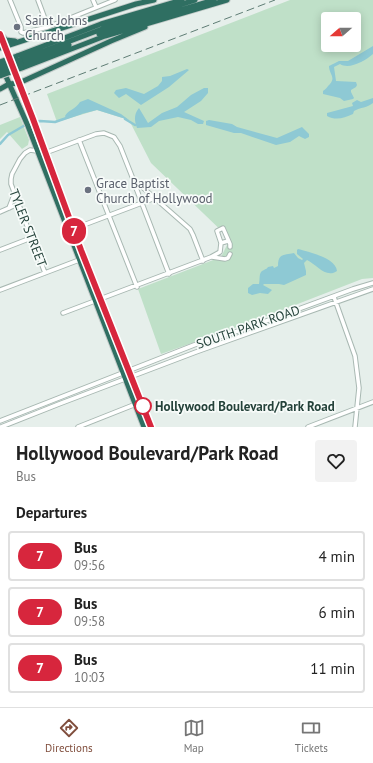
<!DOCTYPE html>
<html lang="en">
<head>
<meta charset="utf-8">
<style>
	:root { --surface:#fff; --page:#f2f2f2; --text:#222; --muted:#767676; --line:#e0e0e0; --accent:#804e3d }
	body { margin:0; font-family:"PT Sans",sans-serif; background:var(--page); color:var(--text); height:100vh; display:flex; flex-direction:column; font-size:15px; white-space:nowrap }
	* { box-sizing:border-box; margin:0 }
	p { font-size:13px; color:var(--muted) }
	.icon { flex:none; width:22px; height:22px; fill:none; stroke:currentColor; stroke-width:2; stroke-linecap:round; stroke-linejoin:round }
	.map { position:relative; height:427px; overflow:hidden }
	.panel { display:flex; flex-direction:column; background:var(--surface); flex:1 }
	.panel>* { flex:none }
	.badge { padding:0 8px; border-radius:13px; font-size:14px; line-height:26px }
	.needle { width:26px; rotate:250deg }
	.buttons { position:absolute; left:321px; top:12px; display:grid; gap:8px }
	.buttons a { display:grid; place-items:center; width:40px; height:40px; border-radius:4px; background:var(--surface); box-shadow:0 2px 10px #0003; font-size:20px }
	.map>.badge { position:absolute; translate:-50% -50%; box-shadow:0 0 0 2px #fff }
	h2 { padding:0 16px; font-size:15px; line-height:36px }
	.round { display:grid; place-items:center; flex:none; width:42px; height:42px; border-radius:4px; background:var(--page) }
	.summary { display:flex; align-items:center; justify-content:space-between; height:68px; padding:0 16px }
	h1 { font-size:19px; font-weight:700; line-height:30px }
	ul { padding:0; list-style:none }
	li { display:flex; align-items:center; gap:12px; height:50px; margin:0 8px 6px; padding:0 8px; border:2px solid var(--line); border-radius:4px }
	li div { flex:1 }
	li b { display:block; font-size:15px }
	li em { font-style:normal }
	li .badge { min-width:44px; font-weight:700; text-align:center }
	.dock { display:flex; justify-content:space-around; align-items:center; height:56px; border-top:1px solid var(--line); background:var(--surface); font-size:11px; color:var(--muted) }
	.dock a { display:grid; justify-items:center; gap:2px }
	.dock .active { color:var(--accent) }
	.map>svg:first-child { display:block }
</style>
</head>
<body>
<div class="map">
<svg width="373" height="427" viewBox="0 0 373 427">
	<rect width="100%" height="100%" fill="#e6efeb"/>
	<path fill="#bfe0c8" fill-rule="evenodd" d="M290 0H373V278L362 279 254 321 161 354 138 289 221 257 230 239 151 163 129 120 97 110 57 122 47 94ZM328 19H354V45H328Z
		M20 117 29 140 28 145 22 149 7 132 0 139V125Z"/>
	<path fill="#8ec9d4" d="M373 46V54C365 61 349 70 340 64L334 67 336 81 356 82 357 85 356 87 351 90V92L354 98 353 99 344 101 340 98 323 94V91C326 89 327 87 330 84 336 77 329 74 329 66L339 61H348Z
		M187 69 189 70 169 87 141 105 126 94 119 98 114 93 116 90 126 88 144 94 158 86 162 81V77L170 76Z
		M204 88H208V93L201 101 184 112 204 121 203 124H198L191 120 178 117 159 121 151 127 137 128C134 120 134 114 139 108L148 123 162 113 177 107 191 95Z
		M373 98V103C367 108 361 107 354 111L353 114C344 118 336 121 327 116V113L353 106 352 103 357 100 361 102Z
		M88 99 121 114 129 120 97 110 66 118 65 116C68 110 76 109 80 102Z
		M209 120 232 124 237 127 277 138 302 127 309 134V137L305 139 299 136 290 142 276 145 241 133H234L206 125V121Z
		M298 249C309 252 336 258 337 271 326 279 316 264 307 260L304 263 306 271V275L284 285 279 284H264L263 285 272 290 268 294 260 293 252 295 248 293V288L253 284H259C260 280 259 275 261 272 264 269 266 270 268 267L273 266 274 268 278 266C278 254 283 255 294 253L298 258 302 260 303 259 297 254V250Z"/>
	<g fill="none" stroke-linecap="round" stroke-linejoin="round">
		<path stroke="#8ec9d4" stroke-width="2.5" d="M125 119 135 125
			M34 122 40 121 55 122 81 113
			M0 144 8 135 27 124"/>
		<defs>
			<path id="minor" d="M10 0 21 27V32L23 33 48 27 115 0
				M38 0 48 27
				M93 0 96 7
				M79 140 137 287
				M37 151 30 150 25 153 20 159 12 174 11 179V184L45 273
				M45 153 96 134 104 133 114 137 120 146 133 179 190 229 193 235 203 261
				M133 180 169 274
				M9 208 14 195
				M0 212 18 204
				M73 229 155 198
				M228 241 221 243 217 231 223 228 230 244V247
				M0 250 31 238
				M212 257 225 259 228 258 230 254
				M0 290 79 260
				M334 297 355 356 359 388 355 427
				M63 313 211 257 220 252 221 243
				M0 421 194 345 244 329 353 289 373 283
				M1 427 59 404 196 352 373 289
				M78 427 136 404
				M308 427 373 402"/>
			<path id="highway" d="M99 34 214 0
				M1 35 6 40 15 41
				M5 46 75 234 151 427
				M0 48 136 4 154 0
				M17 56 101 24 182 0
				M20 60 102 29 195 0
				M21 64 69 45
				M22 68 105 36 227 0
				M4 72 28 126 144 427
				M0 89 9 84 19 83 111 41 145 27"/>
		</defs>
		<use href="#minor" stroke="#a8b8b2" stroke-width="5.5"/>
		<use href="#highway" stroke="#c2cac8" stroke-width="7"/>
		<use href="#minor" stroke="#fff" stroke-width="3.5"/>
		<use href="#highway" stroke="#2f6f62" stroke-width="5"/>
		<path stroke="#5f7d75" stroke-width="1" stroke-dasharray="8 4" stroke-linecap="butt" d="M0 105 275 0"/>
		<defs>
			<path id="highway-bridge" d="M0 62 17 56
				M0 67 20 60
				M0 72 21 64
				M0 76 22 68"/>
		</defs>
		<use href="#highway-bridge" stroke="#c2cac8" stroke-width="7" stroke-linecap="butt"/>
		<use href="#highway-bridge" stroke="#2f6f62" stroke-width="5"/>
	</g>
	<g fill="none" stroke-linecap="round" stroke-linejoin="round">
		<defs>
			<path id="line" d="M0 34 33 119 81 250 151 427"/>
		</defs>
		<use href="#line" stroke="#fff" stroke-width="9"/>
		<use href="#line" stroke="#d7263d" stroke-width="6"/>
	</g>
	<g fill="#6b7280" stroke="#f7fbf9" stroke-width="1.5">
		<circle cx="17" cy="27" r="4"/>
		<circle cx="88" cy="190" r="4"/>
	</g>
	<circle fill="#fff" stroke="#d7263d" stroke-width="2" cx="143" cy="406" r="8"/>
	<g text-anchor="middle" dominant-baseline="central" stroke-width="3.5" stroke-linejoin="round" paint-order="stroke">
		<g font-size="13" fill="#5b616d" stroke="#f7fbf9" text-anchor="start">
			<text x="25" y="20">Saint Johns<tspan x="25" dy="15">Church</tspan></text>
			<text x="96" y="183">Grace Baptist<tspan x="96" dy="15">Church of Hollywood</tspan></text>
		</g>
		<g font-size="13" fill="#24423a" stroke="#f7fbf9">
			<text transform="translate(28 228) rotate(69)">TYLER STREET</text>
			<text transform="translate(248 327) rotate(-19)">SOUTH PARK ROAD</text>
		</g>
		<g font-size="13" font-weight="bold" fill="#24423a" stroke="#f7fbf9" text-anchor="start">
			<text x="155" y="406">Hollywood Boulevard/Park Road</text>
		</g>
	</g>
</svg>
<div class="buttons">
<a><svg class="needle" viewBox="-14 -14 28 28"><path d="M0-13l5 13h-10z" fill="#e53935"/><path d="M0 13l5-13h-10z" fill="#767676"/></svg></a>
</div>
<b class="badge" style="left:74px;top:231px;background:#d7263d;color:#fff">7</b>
</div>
<section class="panel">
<div class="summary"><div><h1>Hollywood Boulevard/Park Road</h1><p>Bus</p></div><a class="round"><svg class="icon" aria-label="heart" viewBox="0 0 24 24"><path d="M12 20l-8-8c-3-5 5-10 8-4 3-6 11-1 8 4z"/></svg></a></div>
<h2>Departures</h2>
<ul>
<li><span class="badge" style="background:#d7263d;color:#fff">7</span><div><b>Bus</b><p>09:56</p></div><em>4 min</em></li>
<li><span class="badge" style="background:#d7263d;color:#fff">7</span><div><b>Bus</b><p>09:58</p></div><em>6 min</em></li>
<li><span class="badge" style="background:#d7263d;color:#fff">7</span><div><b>Bus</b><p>10:03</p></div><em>11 min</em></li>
</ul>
</section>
<nav class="dock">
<a class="active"><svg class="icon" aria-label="directions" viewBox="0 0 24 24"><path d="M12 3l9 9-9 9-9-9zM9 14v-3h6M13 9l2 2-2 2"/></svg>Directions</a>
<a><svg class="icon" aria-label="map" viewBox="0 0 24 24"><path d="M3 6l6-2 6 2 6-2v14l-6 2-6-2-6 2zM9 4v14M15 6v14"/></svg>Map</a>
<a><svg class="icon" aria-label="tickets" viewBox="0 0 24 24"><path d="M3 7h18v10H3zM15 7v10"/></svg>Tickets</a>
</nav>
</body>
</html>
